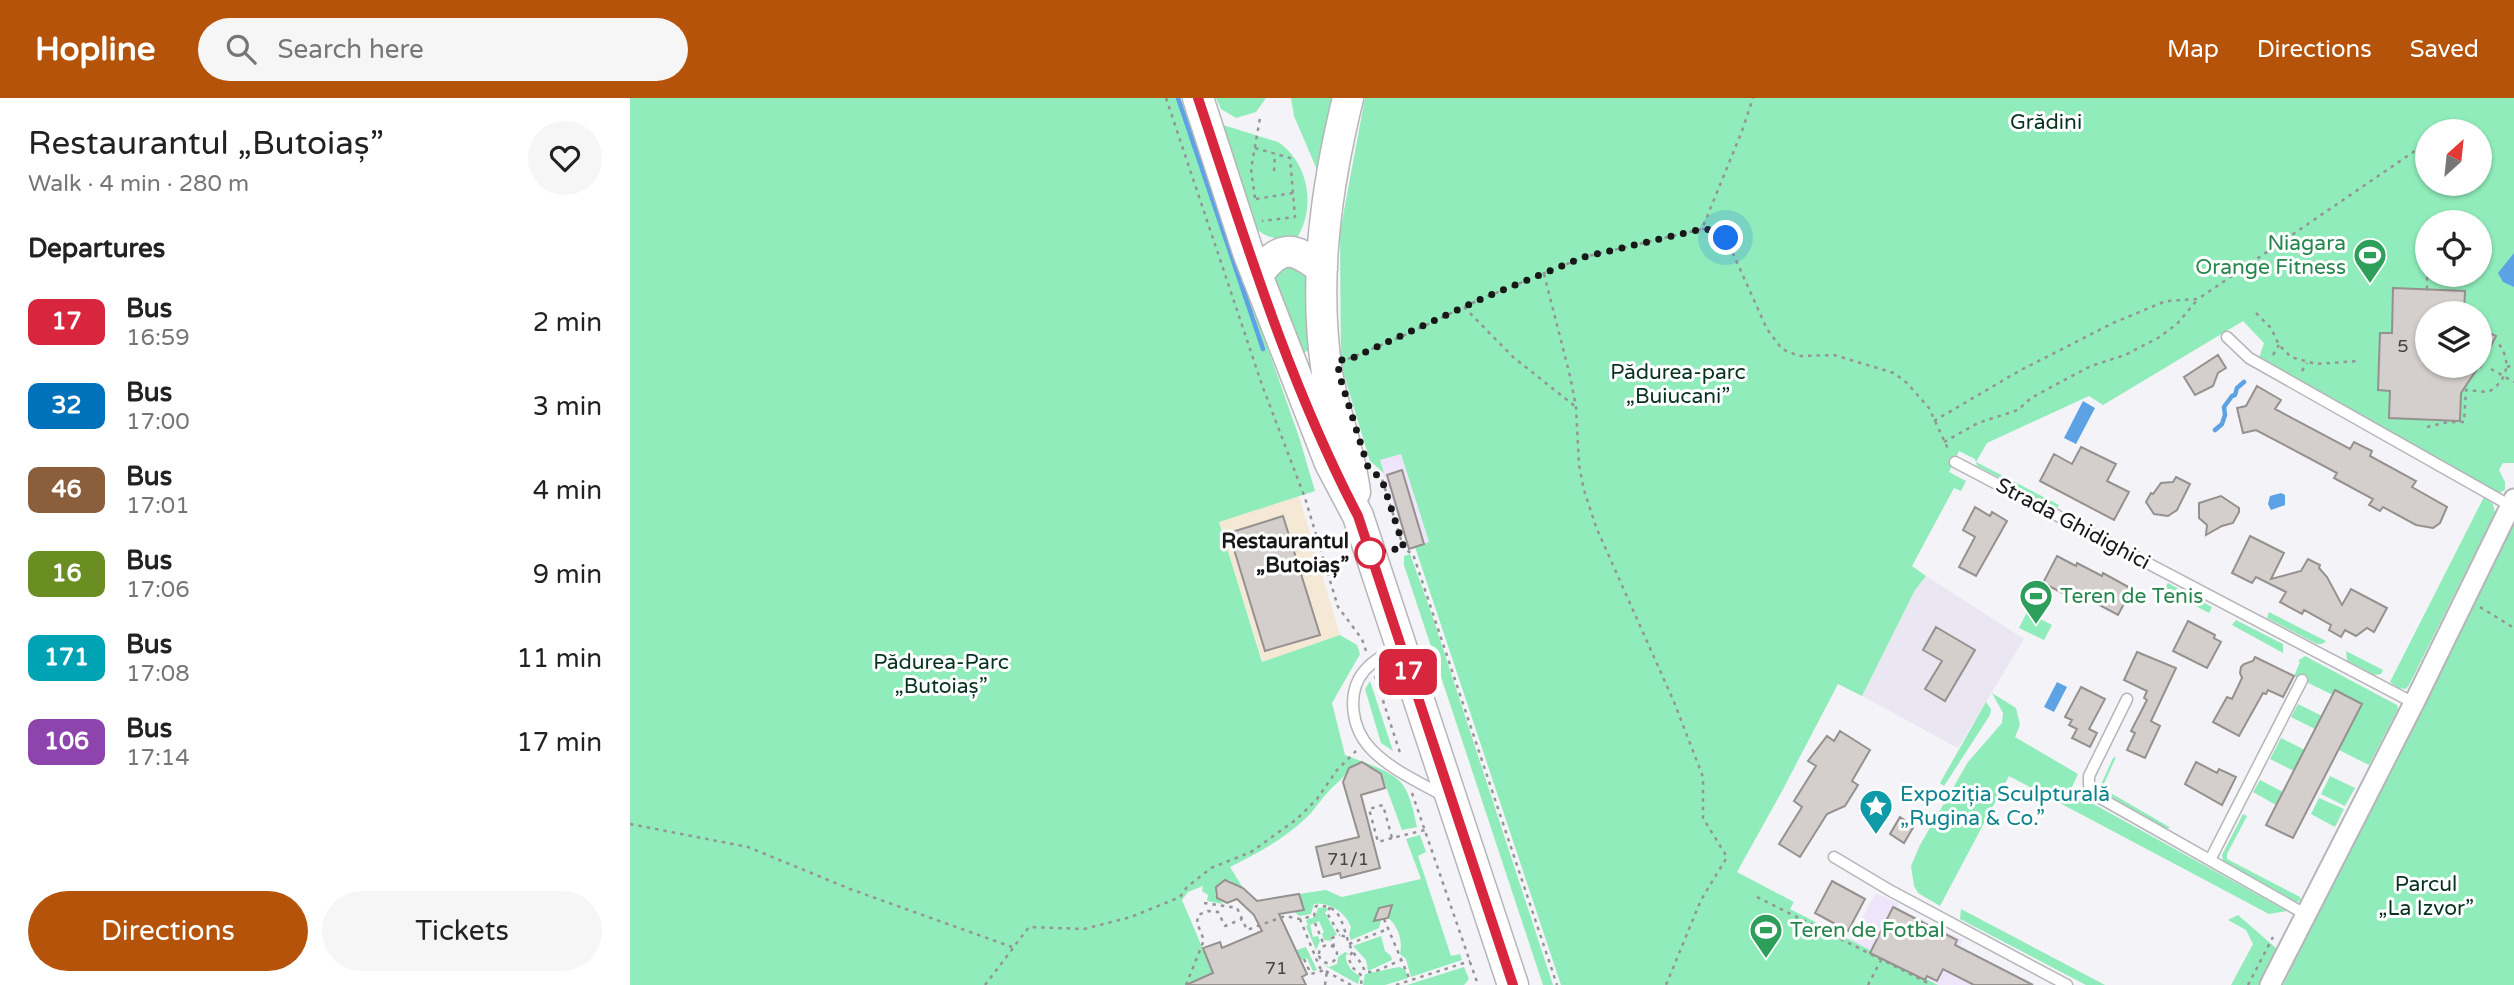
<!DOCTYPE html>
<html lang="en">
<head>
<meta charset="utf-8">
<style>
	:root { --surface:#fff; --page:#f6f6f6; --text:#222; --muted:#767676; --accent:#b45309 }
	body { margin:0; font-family:"Varela Round",sans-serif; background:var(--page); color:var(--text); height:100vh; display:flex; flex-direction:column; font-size:26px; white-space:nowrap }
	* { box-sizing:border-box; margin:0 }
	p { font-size:23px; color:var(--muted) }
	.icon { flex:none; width:38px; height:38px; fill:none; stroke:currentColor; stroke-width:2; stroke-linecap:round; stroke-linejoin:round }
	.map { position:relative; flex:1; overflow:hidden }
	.side { display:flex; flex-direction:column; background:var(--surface); width:630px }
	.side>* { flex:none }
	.badge { padding:0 14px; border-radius:10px; font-size:24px; line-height:46px }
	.needle { width:46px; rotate:27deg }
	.fabs { position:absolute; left:1785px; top:21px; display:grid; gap:14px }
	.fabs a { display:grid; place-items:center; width:77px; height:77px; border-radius:50%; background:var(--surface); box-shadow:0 2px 5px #0004; font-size:35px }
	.you { position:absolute; width:35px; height:35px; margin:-18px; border:5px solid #fff; border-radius:50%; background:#1a73e8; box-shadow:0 0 0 10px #1a73e833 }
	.map>.badge { position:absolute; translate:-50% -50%; box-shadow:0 0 0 4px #fff }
	h2 { padding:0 28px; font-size:26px; line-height:63px }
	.round { display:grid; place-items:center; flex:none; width:74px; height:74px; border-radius:37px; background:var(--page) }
	.overview { display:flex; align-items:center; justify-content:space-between; height:119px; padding:0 28px }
	h1 { font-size:33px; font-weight:600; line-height:52px }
	.button { display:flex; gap:14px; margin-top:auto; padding:14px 28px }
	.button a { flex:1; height:80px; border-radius:42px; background:var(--accent); color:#fff; font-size:28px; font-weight:600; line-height:80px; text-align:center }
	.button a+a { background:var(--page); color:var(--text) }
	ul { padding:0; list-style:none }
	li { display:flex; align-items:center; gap:21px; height:84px; padding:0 28px }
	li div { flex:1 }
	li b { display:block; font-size:26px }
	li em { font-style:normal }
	li .badge { min-width:77px; font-weight:700; text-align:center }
	header { display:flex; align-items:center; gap:42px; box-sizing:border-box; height:98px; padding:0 35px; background:var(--accent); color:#fff }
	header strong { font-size:33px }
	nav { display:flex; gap:38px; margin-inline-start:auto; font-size:24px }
	.search { width:490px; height:63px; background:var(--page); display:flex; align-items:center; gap:18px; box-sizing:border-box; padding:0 24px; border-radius:38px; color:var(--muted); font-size:26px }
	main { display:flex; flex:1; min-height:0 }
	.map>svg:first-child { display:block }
</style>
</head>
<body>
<header>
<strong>Hopline</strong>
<div class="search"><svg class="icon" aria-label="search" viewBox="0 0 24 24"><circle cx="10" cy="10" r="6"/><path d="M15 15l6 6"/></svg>Search here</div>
<nav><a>Map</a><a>Directions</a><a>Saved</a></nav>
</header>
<main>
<section class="side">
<div class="overview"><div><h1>Restaurantul „Butoiaș”</h1><p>Walk · 4 min · 280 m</p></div><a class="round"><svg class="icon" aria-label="heart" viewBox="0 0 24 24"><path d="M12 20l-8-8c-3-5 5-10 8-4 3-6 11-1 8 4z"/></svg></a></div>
<h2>Departures</h2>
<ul>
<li><span class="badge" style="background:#d7263d;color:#fff">17</span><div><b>Bus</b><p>16:59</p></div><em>2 min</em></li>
<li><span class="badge" style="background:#0072bc;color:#fff">32</span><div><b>Bus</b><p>17:00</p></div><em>3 min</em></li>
<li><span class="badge" style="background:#8b5e3c;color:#fff">46</span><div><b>Bus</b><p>17:01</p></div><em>4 min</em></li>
<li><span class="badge" style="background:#6b8e23;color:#fff">16</span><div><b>Bus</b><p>17:06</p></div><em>9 min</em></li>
<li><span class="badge" style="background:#00a3b4;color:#fff">171</span><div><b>Bus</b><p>17:08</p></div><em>11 min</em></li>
<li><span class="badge" style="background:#8e44ad;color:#fff">106</span><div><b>Bus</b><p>17:14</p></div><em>17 min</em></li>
</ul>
<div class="button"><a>Directions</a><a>Tickets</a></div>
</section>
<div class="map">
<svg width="1884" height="887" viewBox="0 0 1884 887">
	<rect width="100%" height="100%" fill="#f4f3f7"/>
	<path fill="#efe5fa" d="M771 355 799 445 778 451 749 362Z
		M1246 795 1269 806 1268 810 1333 842 1329 849 1403 887H1308L1219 842Z"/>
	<path fill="#eae6f2" d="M1296 478 1394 541 1328 650 1232 598 1285 492Z"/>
	<path fill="#f5e8d4" d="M669 398 710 537 633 564 589 424Z"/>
	<path fill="#90ecba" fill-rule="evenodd" d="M0 0H550L669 339 685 393 589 424 632 564 710 537 727 547 730 556 702 605 715 657C732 664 762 672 773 687 781 698 784 717 787 729L772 732 751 675 743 677 732 664 719 670C714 681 706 685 698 694 692 700 687 708 681 715 659 738 629 755 600 769L613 790 608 793 605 786 599 782 588 786 585 797 593 806 577 803 578 797 572 793 573 788 558 794 552 802 583 875 570 881 573 887H0Z
		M586 0H636L626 14 606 20 591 11Z
		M661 0H708L688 74 664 18Z
		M735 0H1884V365H1873L1869 372 1875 384V392L1869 395 1859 390 1629 260 1634 245 1613 223 1473 307 1459 298 1357 345 1346 364 1429 407 1427 410 1347 368 1345 361 1329 353 1319 374 1336 383 1331 393 1324 390 1282 468 1296 478 1285 492 1232 598 1208 586 1151 695 1107 774 1164 804 1160 811 1308 887H931L785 449 799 444 771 356 750 362 754 375 740 363 711 267 710 134ZM1797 33H1850V86H1797ZM1797 124H1850V177H1797ZM1797 215H1850V268H1797Z
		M590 26 648 44C679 65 686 109 667 140 651 143 638 141 625 130Z
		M650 166 676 169 675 214 679 221 684 251 665 257 659 223 643 173Z
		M1854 399 1863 406 1865 415 1779 587 1776 591 1768 590 1760 584Z
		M1884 424V887H1653Z
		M780 456 801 514 923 887H913L774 467V458Z
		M1538 485 1582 509 1579 515 1534 491Z
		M1397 514 1422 527 1414 542 1389 530Z
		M1639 514 1690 540 1696 543 1692 546H1687L1637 520Z
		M1606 522 1653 546V555L1602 527Z
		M1716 553 1753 572 1751 576 1744 577 1717 563Z
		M1675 558 1767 607 1768 611 1739 667 1709 652 1732 606 1706 592 1703 597 1664 578 1670 564 1668 563Z
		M740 583 763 653 751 645 735 591Z
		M1362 595 1386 610 1390 627 1385 639 1448 676 1440 693 1657 813 1639 816 1379 678 1310 808 1288 795 1284 788 1281 768 1290 747 1338 664 1372 625 1373 615Z
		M1356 604 1361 611 1360 617 1314 688 1310 685Z
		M1668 606 1692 618 1685 631 1661 619Z
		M1651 640 1675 652 1664 673 1640 661Z
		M1486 659 1472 690 1541 730H1534L1469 691 1483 660Z
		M1700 678 1725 690 1715 708 1691 696Z
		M1630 682 1653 694 1646 707 1623 694Z
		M1689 700 1714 711 1705 729 1681 716Z
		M1613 716 1617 718 1597 756V761L1670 799 1671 803 1665 804 1593 763 1592 757Z
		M790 737 796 754 788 758 821 858 830 856 832 862 781 879 776 861 770 856C773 842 768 828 758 820L760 813 755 808 749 810 746 817 751 822 749 830 721 842 719 837 721 829C715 814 700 804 684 806L681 816 669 818 664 813 674 811 669 796 696 792 712 799 791 781 776 741Z
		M695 809 698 811 695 815 707 837 700 839 702 843 694 842 692 836 694 834 689 823 680 827 683 839 688 838 690 843 686 852 676 828 678 827 676 822 685 819 688 810Z
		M1331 811 1475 887H1456L1330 821Z
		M1608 817 1647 851 1629 887H1601L1623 846 1616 832 1598 822Z
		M751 838 755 853 761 858 762 862 738 873 736 862 723 848Z
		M676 849 687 872 683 873 677 860 669 863 664 853Z
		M715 854 719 856 716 857C715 866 722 874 730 878L728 886 692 866 699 869 707 866 708 859Z
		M769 869 775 871 778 880 755 887H733L735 876Z
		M834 869 839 881 834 887H777Z"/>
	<path fill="#5da2e4" d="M1884 155V189L1873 184 1868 175Z
		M1453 303 1465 310 1446 346 1434 340Z
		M1651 395 1655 397V407L1641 412 1638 406 1640 398Z
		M1427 584 1437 589 1424 614 1414 609Z"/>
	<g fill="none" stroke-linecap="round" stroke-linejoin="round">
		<path stroke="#5da2e4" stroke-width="4.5" d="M548 0 633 251
			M1585 332 1592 326 1595 317 1594 309 1602 298 1605 297 1607 290 1614 284"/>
	</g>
	<path fill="#d4cfcd" stroke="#95918f" stroke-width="2" d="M1748 146 1756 158 1738 170 1730 158Z
		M1763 190 1835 193 1834 215H1797V268H1849L1831 295 1830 323 1759 320 1760 293 1748 292 1750 235H1762Z
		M1850 231 1866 238 1850 270Z
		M1588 257 1596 270 1588 275 1583 288 1565 297 1554 279Z
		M1627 288 1651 302 1645 311 1720 351 1724 344 1742 353 1740 358 1786 383 1782 389 1817 409 1810 425 1803 430 1786 427 1753 409 1750 413 1739 407 1743 401 1704 380 1707 375 1626 332 1613 335 1607 310 1616 308Z
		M1451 349 1486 366 1477 383 1499 394 1484 422 1410 383 1424 356 1442 366Z
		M772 372 794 446 779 451 757 377Z
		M1546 379 1560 386 1547 412 1538 418 1524 416 1516 404 1521 395 1523 396 1531 385 1543 384Z
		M1591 398 1609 410V414L1603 425 1592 428 1576 437 1577 427 1569 420V405Z
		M1345 409 1360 418 1362 414 1377 423 1346 478 1329 469 1345 439 1333 432Z
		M653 418 690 537 635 553 599 435Z
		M1620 438 1654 455 1641 481 1671 473 1678 461 1690 467 1689 470 1697 479 1712 507 1721 491 1757 510 1744 534 1737 530 1726 538 1715 532 1711 539 1699 532 1701 527 1674 512 1672 516 1650 504 1656 494 1626 479 1622 485 1602 475Z
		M1427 458 1446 468 1447 465 1472 478 1473 475 1502 491 1488 517 1447 495 1444 501 1413 485Z
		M1558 523 1585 537 1584 540 1591 544 1577 570 1543 553Z
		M1306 529 1345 552 1315 603 1295 591 1312 563 1293 552Z
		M1507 554 1546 570 1521 623 1530 628 1515 660 1497 652 1505 635 1501 633 1517 602 1514 600 1517 593 1494 582Z
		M1625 559 1664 578 1653 599 1638 592 1636 596 1633 595 1609 638 1583 624 1597 599 1602 601 1612 580 1610 575 1611 569 1614 566 1623 563Z
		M1451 589 1475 601 1459 631 1467 635 1460 649 1442 640 1447 631 1439 627 1442 622 1435 619Z
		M1705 592 1732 606 1663 740 1636 727Z
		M1210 633 1240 652 1222 683 1228 687 1215 708 1197 716 1170 759 1149 746 1172 709 1164 703 1186 668 1178 663 1197 638 1204 643Z
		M732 664 751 676 755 690 731 697 750 770 711 780 710 775 693 779 686 749 729 739 713 684 719 670Z
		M1566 664 1587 675 1589 671 1606 679 1592 707 1555 686Z
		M1270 719 1284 728 1274 745 1260 736Z
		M595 782 613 790 627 803 669 796 674 812 649 816 677 876 672 879 676 887H556L583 875 573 850 590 844 592 850 632 833 624 817 607 801 597 805 587 800 586 789Z
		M1202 783 1235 801 1218 833 1185 815Z
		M762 807 758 820 744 823 749 810Z
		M1263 809 1327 842 1325 847 1403 887H1344L1313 871 1307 883 1297 878 1295 882 1240 855Z"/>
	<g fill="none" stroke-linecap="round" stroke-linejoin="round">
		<defs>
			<path id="service" d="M1597 239 1619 260 1881 408
				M1325 364 1784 605
				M766 550C755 556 744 562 735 572 716 594 721 630 741 651 761 672 789 684 814 698
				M1497 601 1459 678V687L1465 697 1675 816
				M1204 759 1261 793 1437 887
				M1580 762 1672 582"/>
			<path id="minor" d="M1640 887 1784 605 1884 401"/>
			<path id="primary" d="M568 0 618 154 700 365 728 418 883 887
				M718 0C696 90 683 182 697 275 704 315 720 353 725 394
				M627 178C650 146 663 148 692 171"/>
		</defs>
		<use href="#service" stroke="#b6b5b9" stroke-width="13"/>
		<use href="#minor" stroke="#b6b5b9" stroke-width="23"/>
		<use href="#primary" stroke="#b6b5b9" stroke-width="33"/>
		<path stroke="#959497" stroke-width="2.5" stroke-dasharray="3.5 5" stroke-linecap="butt" d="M536 0 632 287 675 400 708 509 732 541 737 556
			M625 50 660 60 665 119 632 123
			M644 73 645 56
			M625 100 621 71 630 20
			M626 101 663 95
			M1072 131 1083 132 1096 140 1137 231 1152 251 1169 258 1204 257 1264 275 1277 285 1299 310 1319 353
			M914 176 940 278 946 309 949 367 954 392 966 429 1044 604 1073 679V720L1097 759 1071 802 1036 887
			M1797 191V178
			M834 209 883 259 946 309
			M1626 215 1641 230 1649 247 1661 259 1686 266 1728 263
			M1643 257 1649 247
			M718 261 777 236 851 201 954 159 1072 131 1112 33 1123 0
			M1877 269 1884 267
			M1861 271 1884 284
			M1672 273 1677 265
			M1304 323 1389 273 1483 225 1536 203 1568 201 1795 46
			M1797 329 1818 324H1834L1836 292 1858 294C1878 283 1882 262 1868 245
			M1314 344 1348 325 1388 312 1401 300 1440 279 1461 268 1495 257 1528 240 1547 226 1568 201
			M746 376 752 381 774 451 783 456 927 887
			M1850 509 1884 530
			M745 578 771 658
			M782 695 848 887
			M0 726 118 749 220 791 382 849
			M762 740 748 744 739 711 753 707 762 740 795 732
			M1127 799 1302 887
			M574 805 607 810 617 832 655 818 670 821 684 818 686 808C714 805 712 832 721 850 725 859 732 864 735 874H744L771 862
			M700 809 697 815 710 837 716 839
			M670 821 690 870 721 887
			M754 821 780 882
			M685 825 694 847
			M719 846 758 831
			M689 856a9 9 0 1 1 18 0a9 9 0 1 1-18 0Z
			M704 849 702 840 710 837
			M722 854 719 861 722 869 732 878 731 887
			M674 861 681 876 695 872
			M355 887 399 829 454 831 501 819 550 799 557 789 581 770 621 754 667 721 687 701 707 672 726 653
			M556 887 574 842 567 825 568 817 578 813 588 814 595 828 612 821
			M695 887 697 873
			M766 887 840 863
			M1238 887 1251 862
			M1618 887 1643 839"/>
		<use href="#service" stroke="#fff" stroke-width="10"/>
		<use href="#minor" stroke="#fff" stroke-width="19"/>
		<use href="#primary" stroke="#fff" stroke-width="30"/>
	</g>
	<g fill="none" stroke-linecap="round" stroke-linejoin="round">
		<defs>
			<path id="line" d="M568 0C615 141 659 286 728 418L883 887"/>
		</defs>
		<use href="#line" stroke="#fff" stroke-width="16"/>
		<use href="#line" stroke="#d7263d" stroke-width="10"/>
		<path stroke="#181819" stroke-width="7" stroke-dasharray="0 12.6" d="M740 455 774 450 752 382 738 369 709 276 708 263 725 259 851 201 954 159 1072 131 1083 132 1096 140"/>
	</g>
	<defs>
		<symbol id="stadium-pin" viewBox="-11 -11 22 30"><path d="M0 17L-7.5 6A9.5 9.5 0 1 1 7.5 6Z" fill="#2e9e5b" stroke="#fff"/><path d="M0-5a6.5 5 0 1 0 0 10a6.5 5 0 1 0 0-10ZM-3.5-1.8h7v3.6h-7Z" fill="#fff"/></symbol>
		<symbol id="sight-pin" viewBox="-11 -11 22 30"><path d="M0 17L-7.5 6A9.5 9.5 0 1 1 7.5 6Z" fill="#0f9aa8" stroke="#fff"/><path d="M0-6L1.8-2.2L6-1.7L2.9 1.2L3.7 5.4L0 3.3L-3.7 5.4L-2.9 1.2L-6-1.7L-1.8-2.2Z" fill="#fff"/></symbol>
	</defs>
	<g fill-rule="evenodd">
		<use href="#stadium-pin" x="1721" y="138" width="38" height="52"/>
		<use href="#stadium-pin" x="1387" y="479" width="38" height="52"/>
		<use href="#sight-pin" x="1227" y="689" width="38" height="52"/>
		<use href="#stadium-pin" x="1117" y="813" width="38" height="52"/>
	</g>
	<circle fill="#fff" stroke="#d7263d" stroke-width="3.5" cx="740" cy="455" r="14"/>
	<g text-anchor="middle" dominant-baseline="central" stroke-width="6" stroke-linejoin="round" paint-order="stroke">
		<g font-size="18" fill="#474646">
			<text x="1773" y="248">5</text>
			<text x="718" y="761">71/1</text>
			<text x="646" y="870">71</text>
		</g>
		<g font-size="21" fill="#06331f" stroke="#fff">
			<text x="1416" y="24">Grădini</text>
			<text x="1048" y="274">Pădurea-parc<tspan x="1048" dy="24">„Buiucani”</tspan></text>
			<text x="311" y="564">Pădurea-Parc<tspan x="311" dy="24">„Butoiaș”</tspan></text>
			<text x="1796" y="786">Parcul<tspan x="1796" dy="24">„La Izvor”</tspan></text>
		</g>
		<g font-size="21" fill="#27864d" stroke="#fff" text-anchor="start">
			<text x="1716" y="145" text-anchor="end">Niagara<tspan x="1716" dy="24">Orange Fitness</tspan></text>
			<text x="1430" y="498">Teren de Tenis</text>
			<text x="1160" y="832">Teren de Fotbal</text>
		</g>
		<g font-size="21" fill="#181819" stroke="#fff">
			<text transform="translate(1443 426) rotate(28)">Strada Ghidighici</text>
		</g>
		<g font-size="21" font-weight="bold" fill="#181819" stroke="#fff" text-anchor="end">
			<text x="719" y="443">Restaurantul<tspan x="719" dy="24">„Butoiaș”</tspan></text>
		</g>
		<g font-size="21" fill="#0d838f" stroke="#fff" text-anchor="start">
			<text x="1270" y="696">Expoziția Sculpturală<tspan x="1270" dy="24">„Rugina &amp; Co.”</tspan></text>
		</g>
	</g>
</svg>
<div class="fabs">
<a><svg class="needle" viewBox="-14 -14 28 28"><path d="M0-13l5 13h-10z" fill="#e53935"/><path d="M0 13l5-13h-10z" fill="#767676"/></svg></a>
<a><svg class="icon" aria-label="locate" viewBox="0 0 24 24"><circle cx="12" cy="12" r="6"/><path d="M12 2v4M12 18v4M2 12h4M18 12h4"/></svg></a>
<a><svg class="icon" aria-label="layers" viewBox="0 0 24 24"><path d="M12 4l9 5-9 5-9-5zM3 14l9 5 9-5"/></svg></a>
</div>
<div class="you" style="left:1096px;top:140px"></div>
<b class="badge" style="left:778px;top:574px;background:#d7263d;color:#fff">17</b>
</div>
</main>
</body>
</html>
